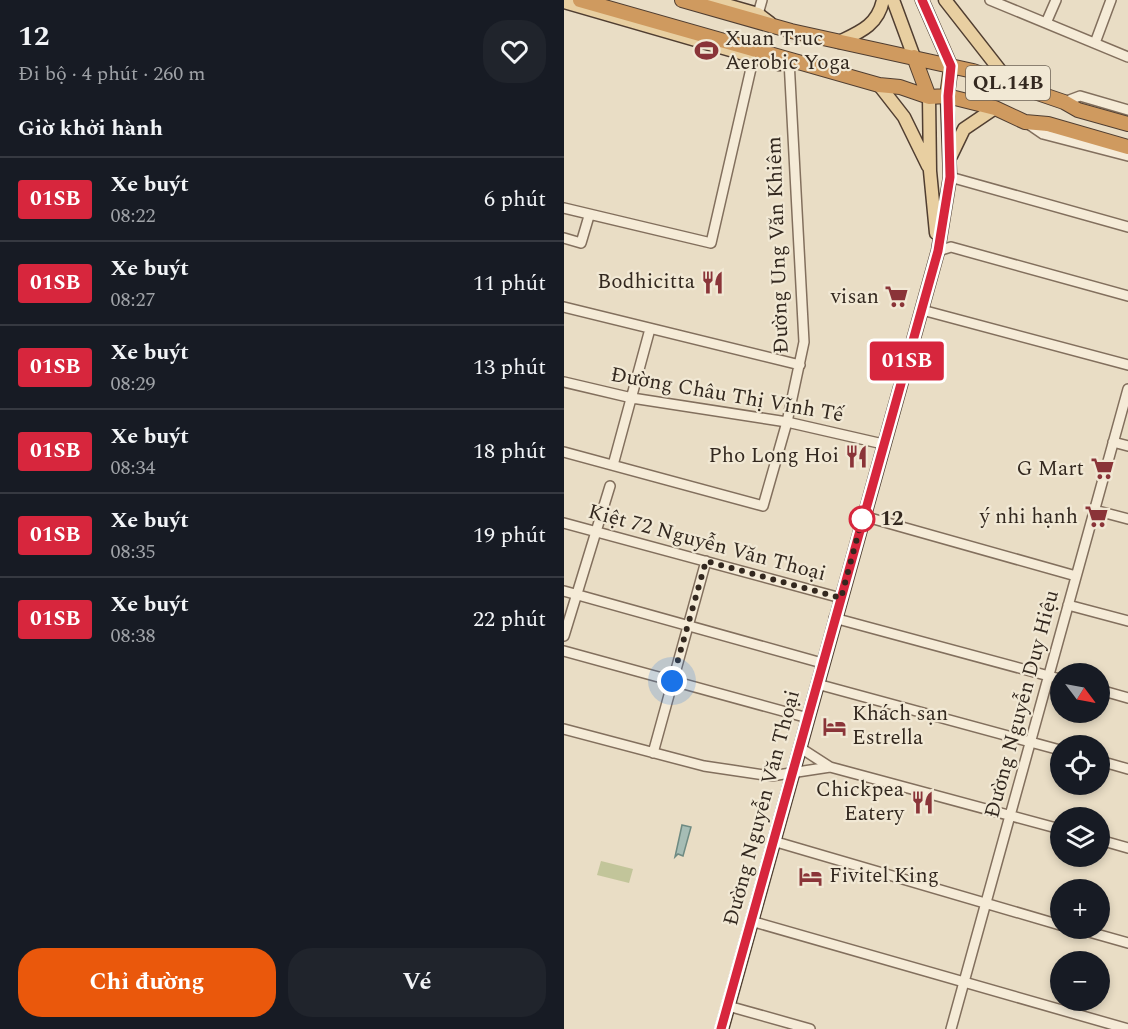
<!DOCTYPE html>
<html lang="vi">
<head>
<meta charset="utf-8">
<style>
	:root { --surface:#171b24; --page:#20242c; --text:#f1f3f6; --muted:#9ea1a6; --line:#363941; --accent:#ea580c }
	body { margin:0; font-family:Spectral,serif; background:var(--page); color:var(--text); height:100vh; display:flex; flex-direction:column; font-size:22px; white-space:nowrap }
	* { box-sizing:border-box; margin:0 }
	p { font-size:20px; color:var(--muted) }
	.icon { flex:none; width:33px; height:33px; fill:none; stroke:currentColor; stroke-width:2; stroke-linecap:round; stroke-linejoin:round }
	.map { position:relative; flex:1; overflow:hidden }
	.panel { display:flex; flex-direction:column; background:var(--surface); width:564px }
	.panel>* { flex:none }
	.badge { padding:0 12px; border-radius:4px; font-size:21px; line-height:39px }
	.needle { width:39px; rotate:122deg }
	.tools { position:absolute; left:486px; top:663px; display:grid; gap:12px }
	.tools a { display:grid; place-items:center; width:60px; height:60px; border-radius:50%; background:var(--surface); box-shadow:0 3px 9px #0003; font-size:30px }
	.you { position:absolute; width:30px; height:30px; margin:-15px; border:4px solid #fff; border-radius:50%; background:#1a73e8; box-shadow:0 0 0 9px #1a73e833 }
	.map>.badge { position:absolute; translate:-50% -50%; box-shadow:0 0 0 3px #fff }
	h2 { padding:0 18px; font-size:22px; line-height:54px }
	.round { display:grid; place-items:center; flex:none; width:63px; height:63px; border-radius:24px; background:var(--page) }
	.overview { display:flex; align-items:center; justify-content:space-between; height:102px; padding:0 18px }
	h1 { font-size:28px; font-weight:700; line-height:45px }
	.button { display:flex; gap:12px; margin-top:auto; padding:12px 18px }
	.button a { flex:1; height:69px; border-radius:24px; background:var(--accent); color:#fff; font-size:24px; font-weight:700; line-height:69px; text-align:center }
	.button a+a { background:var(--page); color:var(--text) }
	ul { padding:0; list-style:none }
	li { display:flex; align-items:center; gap:18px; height:84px; padding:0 18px; border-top:2px solid var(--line) }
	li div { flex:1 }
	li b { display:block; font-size:22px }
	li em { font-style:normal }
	li .badge { min-width:66px; font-weight:700; text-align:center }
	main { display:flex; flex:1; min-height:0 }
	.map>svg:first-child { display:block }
</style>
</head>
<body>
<main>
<section class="panel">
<div class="overview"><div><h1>12</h1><p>Đi bộ · 4 phút · 260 m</p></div><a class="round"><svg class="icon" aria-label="heart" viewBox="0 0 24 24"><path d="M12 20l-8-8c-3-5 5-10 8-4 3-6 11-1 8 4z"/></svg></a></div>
<h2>Giờ khởi hành</h2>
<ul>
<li><span class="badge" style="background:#d7263d;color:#fff">01SB</span><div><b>Xe buýt</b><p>08:22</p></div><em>6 phút</em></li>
<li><span class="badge" style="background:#d7263d;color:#fff">01SB</span><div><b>Xe buýt</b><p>08:27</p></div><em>11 phút</em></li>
<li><span class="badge" style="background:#d7263d;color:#fff">01SB</span><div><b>Xe buýt</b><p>08:29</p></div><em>13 phút</em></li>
<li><span class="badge" style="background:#d7263d;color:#fff">01SB</span><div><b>Xe buýt</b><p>08:34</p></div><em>18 phút</em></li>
<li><span class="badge" style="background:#d7263d;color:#fff">01SB</span><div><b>Xe buýt</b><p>08:35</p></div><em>19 phút</em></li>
<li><span class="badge" style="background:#d7263d;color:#fff">01SB</span><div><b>Xe buýt</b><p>08:38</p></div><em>22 phút</em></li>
</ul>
<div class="button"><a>Chỉ đường</a><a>Vé</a></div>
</section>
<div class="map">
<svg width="564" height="1029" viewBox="0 0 564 1029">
	<rect width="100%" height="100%" fill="#e9ddc5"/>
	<path fill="#c2c59a" d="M37 861 69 869 65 883 33 875Z"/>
	<path fill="#a6bdb5" stroke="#6e8a82" stroke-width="1.5" d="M118 825 127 827 119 856 114 854 111 857Z"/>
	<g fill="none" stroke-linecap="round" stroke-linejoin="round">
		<defs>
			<path id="minor" d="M426 0 564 57
				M194 14 198 0
				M482 23 492 0
				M531 43 547 0
				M500 102 516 96 564 110
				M463 123 479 134 564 156
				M386 177 564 227
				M0 208 147 243 191 51
				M0 238 17 243 25 216
				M374 251 387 247 564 296
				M0 307 236 365
				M358 310 564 365
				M0 382 68 398 223 422 319 444
				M549 442 564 446
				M0 452 199 506 223 422 240 342 225 60
				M49 465 86 329
				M530 510 564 519
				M299 516 512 576
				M0 523 277 598
				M0 591 258 663
				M504 605 564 621
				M270 618 496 679
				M0 636 46 486
				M0 651 244 718
				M253 684 496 750
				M536 690 564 698
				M0 729 140 766 167 770 207 776 266 767 496 829
				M235 747 266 767
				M89 753 142 561
				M536 761 564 769
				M536 840 564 848
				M209 841 496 925
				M187 921 564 1029
				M511 928 564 943
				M164 1006 246 1029
				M387 1029 564 389"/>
			<path id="major" d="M145 0 194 14 206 23
				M329 0 350 57
				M358 0 387 66
				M381 0 446 83
				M0 2 215 64 225 60
				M275 42C296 32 314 25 319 0
				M315 85 340 117 364 166
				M365 97 366 171 372 233
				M387 156 400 129 431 108
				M158 1029 374 251 386 177 383 96"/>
			<path id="highway" d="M16 0 315 85 336 87 365 97 383 96 431 108 461 122 484 124 564 147
				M118 0 227 31 409 71 500 102 514 110 564 124
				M350 57 365 97
				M383 96 387 66"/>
		</defs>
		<use href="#minor" stroke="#826f5d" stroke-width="12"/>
		<use href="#major" stroke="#503e31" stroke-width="15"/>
		<use href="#highway" stroke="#503e31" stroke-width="16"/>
		<use href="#minor" stroke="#f5ebd7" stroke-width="9"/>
		<use href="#major" stroke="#e8cfa1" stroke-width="12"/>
		<use href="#highway" stroke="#cf9a5f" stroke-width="14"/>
	</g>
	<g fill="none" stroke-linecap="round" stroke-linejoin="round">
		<defs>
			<path id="line" d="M157 1029 374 251 386 177 384 96 387 66 358 0"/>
		</defs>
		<use href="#line" stroke="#fff" stroke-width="14"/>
		<use href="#line" stroke="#d7263d" stroke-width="9"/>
		<path stroke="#33281f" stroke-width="6" stroke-dasharray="0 10.8" d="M108 681 142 561 277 598 299 516 298 519"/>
	</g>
	<defs>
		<symbol id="stadium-bare" viewBox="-9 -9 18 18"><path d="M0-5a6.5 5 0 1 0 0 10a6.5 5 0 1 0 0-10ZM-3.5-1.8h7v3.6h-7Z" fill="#8a3438" stroke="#f1e8d4" stroke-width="2.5" paint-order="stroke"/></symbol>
		<symbol id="restaurant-bare" viewBox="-9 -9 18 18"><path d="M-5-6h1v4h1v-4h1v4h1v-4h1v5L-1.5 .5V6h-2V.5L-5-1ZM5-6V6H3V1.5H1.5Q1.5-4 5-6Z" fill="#8a3438" stroke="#f1e8d4" stroke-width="2.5" paint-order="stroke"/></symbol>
		<symbol id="supermarket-bare" viewBox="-9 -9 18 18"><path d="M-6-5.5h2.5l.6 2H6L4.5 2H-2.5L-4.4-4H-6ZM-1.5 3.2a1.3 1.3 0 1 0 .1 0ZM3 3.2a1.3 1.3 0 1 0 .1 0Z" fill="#8a3438" stroke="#f1e8d4" stroke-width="2.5" paint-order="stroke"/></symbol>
		<symbol id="hotel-bare" viewBox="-9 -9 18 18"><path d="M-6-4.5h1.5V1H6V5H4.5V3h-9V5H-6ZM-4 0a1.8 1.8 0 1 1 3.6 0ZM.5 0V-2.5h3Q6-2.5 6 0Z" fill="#8a3438" stroke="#f1e8d4" stroke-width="2.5" paint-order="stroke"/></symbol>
	</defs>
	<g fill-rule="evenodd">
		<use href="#stadium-bare" x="126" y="34" width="33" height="33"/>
		<use href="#restaurant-bare" x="132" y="266" width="33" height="33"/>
		<use href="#supermarket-bare" x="316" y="280" width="33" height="33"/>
		<use href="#restaurant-bare" x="276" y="440" width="33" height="33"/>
		<use href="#supermarket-bare" x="522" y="452" width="33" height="33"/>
		<use href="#supermarket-bare" x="516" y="500" width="33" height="33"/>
		<use href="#hotel-bare" x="254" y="710" width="33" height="33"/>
		<use href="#restaurant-bare" x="342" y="786" width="33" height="33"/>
		<use href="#hotel-bare" x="230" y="860" width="33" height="33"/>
	</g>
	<circle fill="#fff" stroke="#d7263d" stroke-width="3" cx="298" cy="519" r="12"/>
	<g text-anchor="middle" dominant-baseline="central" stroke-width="4.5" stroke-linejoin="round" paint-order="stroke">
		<rect fill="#f1e8d4" stroke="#6c6255" stroke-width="1.5" x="402" y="66" width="84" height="34" rx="4.5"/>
		<g font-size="20" font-weight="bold" fill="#33281f">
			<text x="444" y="83">QL.14B</text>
		</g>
		<g font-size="21" fill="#33281f" stroke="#f1e8d4" text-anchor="end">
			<text x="161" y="39" text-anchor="start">Xuan Truc<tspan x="161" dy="24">Aerobic Yoga</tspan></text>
			<text x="131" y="282">Bodhicitta</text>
			<text x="315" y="297">visan</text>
			<text x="275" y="456">Pho Long Hoi</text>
			<text x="520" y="469">G Mart</text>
			<text x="514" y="517">ý nhi hạnh</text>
			<text x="288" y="714" text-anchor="start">Khách sạn<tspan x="288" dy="24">Estrella</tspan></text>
			<text x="340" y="790">Chickpea<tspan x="340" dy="24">Eatery</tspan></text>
			<text x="265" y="876" text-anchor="start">Fivitel King</text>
		</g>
		<g font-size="21" fill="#33281f" stroke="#f1e8d4">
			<text transform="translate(214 245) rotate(-92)">Đường Ung Văn Khiêm</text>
			<text transform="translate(163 395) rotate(10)">Đường Châu Thị Vĩnh Tế</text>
			<text transform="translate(143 543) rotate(15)">Kiệt 72 Nguyễn Văn Thoại</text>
			<text transform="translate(458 704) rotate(-75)">Đường Nguyễn Duy Hiệu</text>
			<text transform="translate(198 808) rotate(-75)">Đường Nguyễn Văn Thoại</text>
		</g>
		<g font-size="21" font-weight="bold" fill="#33281f" stroke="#f1e8d4" text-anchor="start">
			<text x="316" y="519">12</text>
		</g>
	</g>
</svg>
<div class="tools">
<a><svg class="needle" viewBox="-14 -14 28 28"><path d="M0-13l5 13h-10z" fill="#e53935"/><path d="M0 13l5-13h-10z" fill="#9ea1a6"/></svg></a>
<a><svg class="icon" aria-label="locate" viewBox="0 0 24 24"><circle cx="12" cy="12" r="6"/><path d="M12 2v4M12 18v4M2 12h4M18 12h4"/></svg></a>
<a><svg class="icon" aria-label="layers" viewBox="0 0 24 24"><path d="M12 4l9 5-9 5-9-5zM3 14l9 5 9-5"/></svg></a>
<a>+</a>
<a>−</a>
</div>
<div class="you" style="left:108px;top:681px"></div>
<b class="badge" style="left:343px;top:361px;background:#d7263d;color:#fff">01SB</b>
</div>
</main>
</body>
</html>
